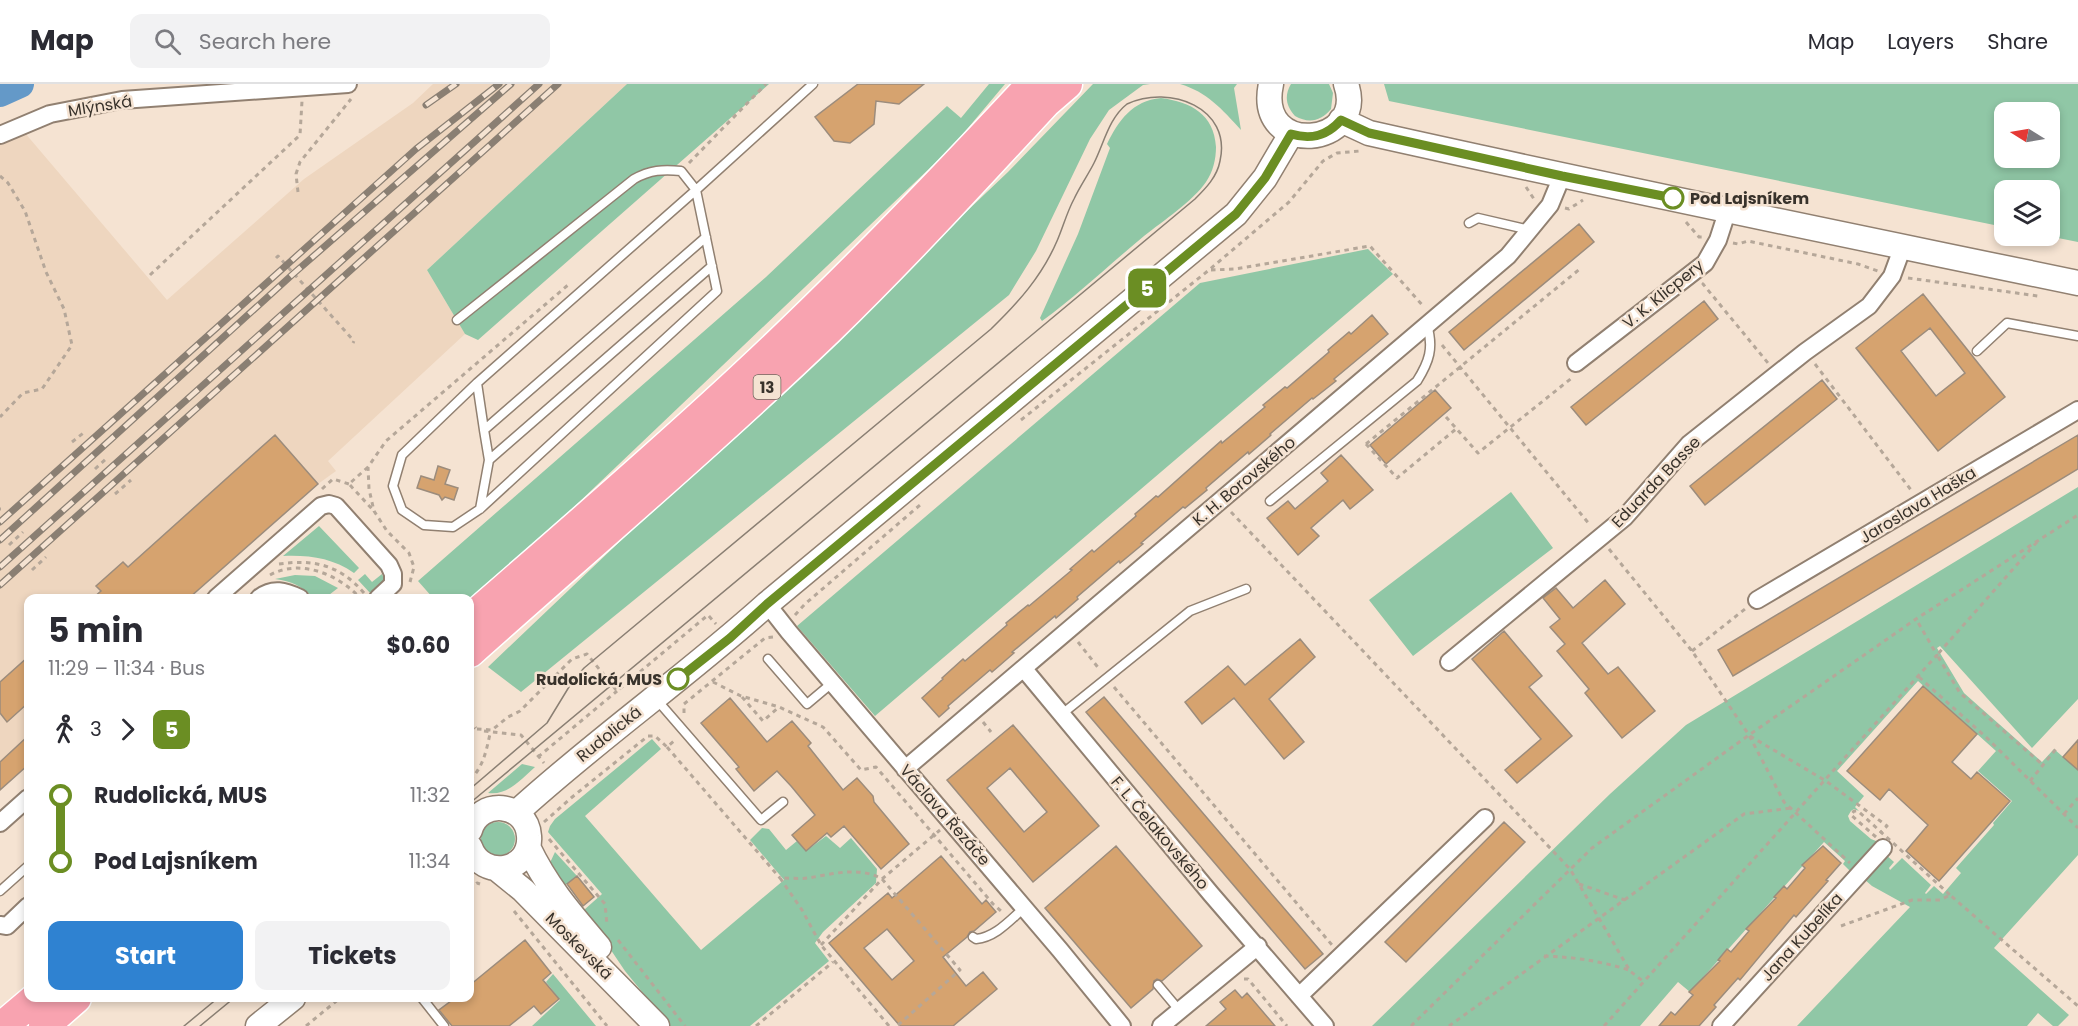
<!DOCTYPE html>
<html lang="en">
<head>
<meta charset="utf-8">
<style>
	:root { --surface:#fff; --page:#f2f2f3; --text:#2b2b33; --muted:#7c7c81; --line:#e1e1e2; --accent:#2f82d1 }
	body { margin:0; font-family:Poppins,sans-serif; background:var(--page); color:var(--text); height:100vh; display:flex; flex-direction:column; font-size:22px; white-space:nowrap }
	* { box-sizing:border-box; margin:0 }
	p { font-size:20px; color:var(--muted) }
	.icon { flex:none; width:33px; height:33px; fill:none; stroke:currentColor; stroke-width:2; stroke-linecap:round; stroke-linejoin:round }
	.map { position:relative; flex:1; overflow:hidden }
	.details { position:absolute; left:24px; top:510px; width:450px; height:408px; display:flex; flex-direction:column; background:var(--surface); border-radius:12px; box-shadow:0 3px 9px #0003 }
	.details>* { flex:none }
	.badge { padding:0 12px; border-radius:9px; font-size:21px; line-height:39px }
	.needle { width:39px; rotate:281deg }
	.tools { position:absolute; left:1994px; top:18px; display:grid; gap:12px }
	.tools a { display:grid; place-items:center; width:66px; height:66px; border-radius:12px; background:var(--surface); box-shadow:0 3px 9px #0003; font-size:30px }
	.map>.badge { position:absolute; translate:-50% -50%; box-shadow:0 0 0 3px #fff }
	.legs { display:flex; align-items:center; gap:9px; height:66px; padding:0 24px; font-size:20px }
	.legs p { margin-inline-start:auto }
	.summary { display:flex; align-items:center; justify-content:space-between; height:102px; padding:0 24px }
	h1 { font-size:33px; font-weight:700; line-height:45px }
	.action { display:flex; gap:12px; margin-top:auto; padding:12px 24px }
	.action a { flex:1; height:69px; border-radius:12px; background:var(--accent); color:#fff; font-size:24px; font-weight:700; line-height:69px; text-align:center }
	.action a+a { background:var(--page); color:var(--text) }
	ul { padding:0 24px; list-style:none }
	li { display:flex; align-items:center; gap:21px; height:66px; font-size:22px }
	li i { display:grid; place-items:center; width:9px; height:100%; margin:0 8px; background:currentColor }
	li i::after { content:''; width:15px; height:15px; margin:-8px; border:4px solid; border-radius:50%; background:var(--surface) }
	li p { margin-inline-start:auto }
	li:first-child i { background:linear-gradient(#0000 50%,currentColor 0) }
	li:last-child i { background:linear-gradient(currentColor 50%,#0000 0) }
	header { display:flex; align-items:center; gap:36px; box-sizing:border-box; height:84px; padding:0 30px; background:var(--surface); border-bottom:2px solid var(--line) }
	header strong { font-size:28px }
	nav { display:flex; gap:33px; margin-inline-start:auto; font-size:21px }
	.search { width:420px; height:54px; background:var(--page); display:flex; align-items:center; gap:15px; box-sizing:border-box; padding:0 21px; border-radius:12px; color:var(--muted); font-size:22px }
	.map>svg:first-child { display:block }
</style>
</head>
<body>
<header>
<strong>Map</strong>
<div class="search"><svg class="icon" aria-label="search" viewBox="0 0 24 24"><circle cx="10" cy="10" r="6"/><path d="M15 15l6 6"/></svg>Search here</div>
<nav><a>Map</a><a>Layers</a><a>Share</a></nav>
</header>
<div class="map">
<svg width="2078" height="942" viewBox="0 0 2078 942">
	<rect width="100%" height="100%" fill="#f5e3d2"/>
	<path fill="#eed6bf" d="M433 0H627L427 186 465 250 328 377 336 387 318 400 189 514H28V677L0 696V61L25 49 167 216 304 95 413 19Z"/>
	<path fill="#90c7a6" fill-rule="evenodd" d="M627 0H769L478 256 465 250 427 186Z
		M989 0H1005L952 63 470 522V514H433L418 497 766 193 947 22 961 34Z
		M1093 0H1150L1143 1 1109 26 1090 55 1036 167 1009 211 521 608 488 583 1008 88Z
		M1180 0H1237L1234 4 1241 46C1222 25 1207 8 1180 0Z
		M1291 0H1329L1333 9 1331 25C1321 37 1309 40 1295 32 1286 22 1284 12 1291 0Z
		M1384 0H2078V158L2048 152 2049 106H2004V143L1389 17ZM2004 28H2049V74H2004Z
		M1161 14C1191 18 1214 30 1216 63 1216 75 1213 88 1206 98 1193 117 1163 137 1144 152 1110 180 1078 211 1042 237L1040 234 1078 150 1110 64 1107 60C1119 36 1132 17 1161 14Z
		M1368 165 1393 190 875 632 797 542 1200 199Z
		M2078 403V615L2032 664 1940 562 1937 564 1964 609 2042 678 2054 665 2078 686V771L1994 864 2069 931 2058 942H2053L2038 929 2027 942H1797L1910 823 1872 802 1864 795 1885 770 1894 778 1889 784 1890 786 1902 774 1931 801 1925 809 1926 810 1934 802 1943 810 1961 789 1956 784 1994 741 1993 739 2012 717 1978 687 1996 667 1918 597 1837 687 1864 712 1855 723 1859 727 1854 725 1851 727 1848 732 1850 737 1871 755 1876 757 1882 755 1851 788 1843 780 1845 777 1824 758 1690 908 1678 898 1640 942H1372L1610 710 1686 641Z
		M1511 408 1553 464 1413 572 1369 516Z
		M319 442 359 484 354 489C332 474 310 471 283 472Z
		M365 490 372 498 382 490 384 495 382 501 371 510 358 496Z
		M295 491 315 492 338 504 325 514H314C301 502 292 497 275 495Z
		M652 655 661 665 585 732 701 866 784 796 750 756 762 744 769 745 786 766 797 757 806 767 826 752 840 764 851 754 877 785 876 799 823 848 815 859 829 877 750 942H670L625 887 584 826 602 810 548 748 550 742 555 735Z
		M522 680 535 683C521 695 508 712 488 709Z
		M481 755a17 17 0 1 1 34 0a17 17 0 1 1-34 0Z
		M555 768 577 792 564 802 548 783Z
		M553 890 596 942H532L560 916 546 898Z"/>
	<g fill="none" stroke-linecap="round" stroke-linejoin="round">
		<path stroke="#6499c8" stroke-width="28" d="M0 9 20 0"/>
	</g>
	<path fill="#d6a36f" stroke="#9c8c7c" stroke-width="1.5" fill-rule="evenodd" d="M858 0H924L899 20 876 17 874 40 850 59 834 57 815 33Z
		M1579 140 1594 158 1464 266 1449 248Z
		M1923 210 2005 313 1938 367 1856 264ZM1930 244 1965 289 1936 312 1901 267Z
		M1704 217 1718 235 1586 341 1571 323Z
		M1372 231 1388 250 1334 295 1336 297 1313 315 1312 314 1270 350 1271 351 1249 370 1248 368 1206 404 1207 406 1185 424 1183 423 1141 459 1143 460 1120 479 1119 477 1077 513 1078 515 1056 534 1055 532 1012 568 1014 569 992 588 990 586 948 622 949 624 939 633 922 614 943 595 942 594 963 575 965 577 1007 541 1006 539 1028 521 1029 522 1072 486 1070 485 1092 466 1094 468 1136 432 1135 430 1156 412 1158 413 1221 357 1222 359 1265 323 1263 321 1285 303 1287 304 1329 268 1328 266 1349 248 1351 250Z
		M1822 296 1837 315 1705 421 1690 402Z
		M1435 306 1451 324 1386 380 1370 361Z
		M275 351 318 400 189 514H93L101 507 96 502 123 478 128 483Z
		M2078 351V385L1733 592 1718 566Z
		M1341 371 1373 406 1350 425 1343 416 1311 444 1319 452 1298 471 1267 434 1288 417 1295 425 1328 397 1321 389Z
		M438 382 450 386 445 400 458 404 454 416 445 413 442 416 439 411 417 404 421 392 434 396Z
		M1605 496 1625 520 1582 559 1608 590 1618 583 1655 627 1622 654 1585 609 1589 605 1557 567 1565 560 1550 543 1560 535 1543 514 1556 504 1573 524Z
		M1504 547 1542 592 1529 603 1572 652 1517 699 1505 686 1541 655 1472 575Z
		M1300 555 1315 573 1269 615 1304 658 1284 675 1234 614 1202 640 1185 618 1228 582 1245 601Z
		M28 573V619L7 638 0 629V598Z
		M1923 602 1977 650 1952 678 1971 695 1977 688 2010 717 1939 797 1906 767 1928 741 1889 705 1880 716 1847 687Z
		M1104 613 1323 870 1305 885 1086 628Z
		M730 614 767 658 792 637 811 659 808 662 843 706 857 694 873 712 874 718 909 760 881 785 844 742 831 753 827 749 806 767 792 751 815 731 791 702 777 687 754 707 736 685 739 683 701 639Z
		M1013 641 1099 742 1033 798 947 696ZM1010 684 1047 728 1024 748 987 704Z
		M28 652V681L0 706V678Z
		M2078 656V686L2063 673Z
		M1504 738 1525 758 1406 878 1385 858Z
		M1116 762 1202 862 1162 897 1157 895 1154 897 1153 905 1131 924 1045 824Z
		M1823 762 1841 779 1826 796 1828 797 1796 833 1794 831 1740 896 1738 894 1714 921 1716 923 1699 942H1659L1671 928 1675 931 1693 911 1689 908 1720 877 1718 876 1727 865 1731 868 1749 847 1746 845 1776 814 1774 813 1784 802 1787 805 1805 784 1802 781Z
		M941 772 982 820 986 816 996 828 974 847 970 848 967 853 943 873 966 902 983 888 997 905 953 942H900L829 859 888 809 892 814ZM887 845 914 877 892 896 864 864Z
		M577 792 594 813 583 822 567 800Z
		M525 856 551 889 543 896 559 915 541 930 534 922 509 942H452L439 926 455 914H470V901Z
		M1235 906 1242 914 1247 909 1275 942H1206L1226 925 1220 918Z"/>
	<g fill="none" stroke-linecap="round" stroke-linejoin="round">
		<defs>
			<path id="lane" d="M1469 139 1478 134 1530 146
				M457 236 634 95C650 86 663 85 681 87L696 106 717 207 480 425 453 443 424 441 402 426 393 402 402 371 477 299 696 106 813 0
				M1977 267 2007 239 2078 252
				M477 299 484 346
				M489 376 484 346 706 153
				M1270 417 1417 297C1429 278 1434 264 1427 241
				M480 425 489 376 712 182
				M768 575 807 620 832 599
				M657 616 761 736 783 718
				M1062 630 1190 527 1246 505
				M0 807 28 782
				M973 853 976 855C996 853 1010 836 1024 824
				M1158 901 1179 926
				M422 914 444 942"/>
			<path id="street" d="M0 51 50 30 122 16 348 0
				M1576 279 1705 179 1718 156 1728 125
				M216 514 321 422 329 420 336 422 389 481 393 490V500L378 514
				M259 514C273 503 285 507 300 514
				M1757 516 2078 326
				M767 520 789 548 1060 866 1122 942
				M1449 578 1625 433 1689 360 1805 268 1869 222 1892 192 1903 162
				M1024 585 1211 810 1325 942
				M905 685 1508 172 1550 121 1562 92
				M0 739 28 714
				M0 841 7 842 28 822
				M1299 912 1485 734
				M1161 942 1258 862
				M1721 942 1883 764"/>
			<path id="secondary" d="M1271 0C1255 75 1368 63 1346 0
				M1341 36 1369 49C1605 102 1842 150 2078 199
				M516 729C597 655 686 593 767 520L1236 130 1265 94 1291 50
				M470 746C479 714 527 718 529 752 532 788 482 797 470 763
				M528 763C547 803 571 830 599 863
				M497 785 523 806 657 942
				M258 942 293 914"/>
			<path id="highway" d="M470 535C562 455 655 375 745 291 845 198 939 100 1032 0
				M470 568C590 461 712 357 828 246 903 173 974 96 1045 19L1067 0
				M3 942 36 914
				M44 942 76 914"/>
		</defs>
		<use href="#lane" stroke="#918071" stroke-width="11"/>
		<use href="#street" stroke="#918071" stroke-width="20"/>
		<use href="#secondary" stroke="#918071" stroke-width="27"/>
		<use href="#highway" stroke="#fff" stroke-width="33"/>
		<path stroke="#b5a799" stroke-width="3" stroke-dasharray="4.5 4.5" stroke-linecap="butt" d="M689 79 766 0
			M0 92 8 99 25 127 46 188 64 225 72 261 42 305 23 309 0 333
			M1526 103 1534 115
			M298 108 296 90 300 78 351 15
			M1565 124 1569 125 1583 116
			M1686 138 1699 153H1703
			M1733 159 1738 160 1748 157 1858 180 1878 187
			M276 174 278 172 354 257 353 259
			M1211 186 1235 185 1370 162 1424 223
			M150 191 300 51 302 17
			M1908 194 2038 212
			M1704 199 1703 200 1768 279
			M1442 261 1590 441
			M1815 280 1911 406
			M1446 333 1478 369 1573 293
			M1021 336 1209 186 1289 118 1323 77 1337 69 1360 67
			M72 358 86 347
			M1366 360 1581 184
			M1366 360 1397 394 1456 345
			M368 383 349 400 373 426
			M95 385 107 374
			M322 405 333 395 349 400
			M115 410 131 396
			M0 425H1
			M1231 428 1570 785 1630 887 1644 898
			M2037 458 1937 571 1960 609 2043 681
			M9 461 23 448
			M1609 465 1692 567 1749 651 1784 718 1850 779
			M279 480C314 475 340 481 364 509
			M32 486 46 473
			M270 491C301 474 339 491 360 514
			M410 498 414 483 409 469 387 447 374 427 369 405 368 383 386 357 568 201
			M795 531 805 520 920 421
			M1078 558 1100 586
			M1692 567 1745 525
			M1919 593 1987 654 2078 744
			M713 598 741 612 779 623 823 643 861 686 876 683 993 820 1002 828
			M1114 603 1332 861
			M742 613 763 637 779 623
			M684 629V620L765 554 774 553
			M470 636 476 644
			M983 638 991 648
			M470 644 477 646
			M477 645 492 646 508 633 520 627 572 575 587 570 617 607 708 531 716 540
			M484 647 521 651 544 679
			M1750 652 1826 697 1887 742 1880 749
			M667 663 780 794
			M538 673 617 607
			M470 696C483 683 486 668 490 650
			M2030 697 2056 665
			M2064 730 2078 714
			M544 738 571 714 648 652H655L667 663 675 656
			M549 755 605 820 607 841
			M1579 800 1625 816
			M470 806 477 799 480 800
			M514 827 607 942
			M1841 842 1912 816H1940L1950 811 2078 922
			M618 856 685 942
			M821 861 882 795 960 886 897 942
			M1544 872C1574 873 1600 877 1629 886
			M1244 895H1248L1287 942
			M306 942 340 914
			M756 942 833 878
			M889 942 821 861 802 826 780 794C789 794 799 795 808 794 832 790 860 782 882 795L940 746
			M1411 942 1592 764 1749 651 1916 535 2078 431
			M1449 942 1744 730 1792 724
			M1604 942 1937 571 1916 535"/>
		<use href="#lane" stroke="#fff" stroke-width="8"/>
		<use href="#street" stroke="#fff" stroke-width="16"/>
		<use href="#secondary" stroke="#fff" stroke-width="24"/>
		<use href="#highway" stroke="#f8a3b0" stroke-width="30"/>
		<path stroke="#8a7f73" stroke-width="1.5" d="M470 705 547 639 572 598 584 584 991 245C1018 219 1042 192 1057 157 1063 143 1067 128 1074 115 1080 102 1088 91 1094 79 1104 59 1109 34 1127 20 1170 0 1232 24 1220 77 1217 93 1206 104 1195 115L470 719
			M184 942 218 914
			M200 942 234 914"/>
		<defs>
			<path id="rail" d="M426 21 456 0
				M0 438 416 65 499 0
				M0 456 293 190 511 0
				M0 483 539 0
				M0 501 558 0"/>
		</defs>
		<use href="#rail" stroke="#8a7f73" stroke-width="7"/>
		<use href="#rail" stroke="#f5e3d2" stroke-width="4.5" stroke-dasharray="14" stroke-linecap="butt"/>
		<path stroke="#b5a799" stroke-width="3" stroke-dasharray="4.5 4.5" stroke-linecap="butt" d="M1876 753 1851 731 1854 727H1858L1950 811"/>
	</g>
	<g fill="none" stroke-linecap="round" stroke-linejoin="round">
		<defs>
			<path id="line-1" d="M678 595 730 554 767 520 1236 130 1265 94 1291 50C1311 56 1327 52 1341 36L1369 49 1562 92 1673 114"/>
		</defs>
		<use href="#line-1" stroke="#fff" stroke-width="14"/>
		<use href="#line-1" stroke="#6b8e23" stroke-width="9"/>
	</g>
	<g fill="#fff" stroke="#6b8e23" stroke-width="3">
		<circle cx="1673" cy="114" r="10"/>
		<circle cx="678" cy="595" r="10"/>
	</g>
	<g text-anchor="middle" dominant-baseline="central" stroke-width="5" stroke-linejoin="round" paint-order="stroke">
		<rect fill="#f5e3d2" stroke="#71675d" stroke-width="1.5" x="753.5" y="291" width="27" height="24" rx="4.5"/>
		<g font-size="15" font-weight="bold" fill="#38322b">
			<text x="767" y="303">13</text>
		</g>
		<g font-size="16" fill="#38322b" stroke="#f5e3d2">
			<text transform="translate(100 22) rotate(-9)">Mlýnská</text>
			<text transform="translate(1663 210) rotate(-39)">V. K. Klicpery</text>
			<text transform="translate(1244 397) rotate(-40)">K. H. Borovského</text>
			<text transform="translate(1656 398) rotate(-46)">Eduarda Basse</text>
			<text transform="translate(1918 421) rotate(-31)">Jaroslava Haška</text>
			<text transform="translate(609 650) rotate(-39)">Rudolická</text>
			<text transform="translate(945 731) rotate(49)">Václava Řezáče</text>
			<text transform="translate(1160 749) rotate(50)">F. L. Čelakovského</text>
			<text transform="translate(1802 853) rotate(-48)">Jana Kubelíka</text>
			<text transform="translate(579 862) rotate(45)">Moskevská</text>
		</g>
		<g font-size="16" font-weight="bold" fill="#38322b" stroke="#f5e3d2" text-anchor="start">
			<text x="1690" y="114">Pod Lajsníkem</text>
			<text x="662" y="595" text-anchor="end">Rudolická, MUS</text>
		</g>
	</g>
</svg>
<div class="tools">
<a><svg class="needle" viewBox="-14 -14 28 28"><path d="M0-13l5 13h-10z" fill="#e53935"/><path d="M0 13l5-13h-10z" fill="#7c7c81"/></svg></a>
<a><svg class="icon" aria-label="layers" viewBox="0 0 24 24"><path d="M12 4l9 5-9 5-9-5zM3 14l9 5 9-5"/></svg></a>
</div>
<b class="badge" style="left:1147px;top:204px;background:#6b8e23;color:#fff">5</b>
<section class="details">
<div class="summary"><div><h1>5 min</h1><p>11:29 – 11:34 · Bus</p></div><b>$0.60</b></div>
<div class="legs"><svg class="icon" aria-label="walk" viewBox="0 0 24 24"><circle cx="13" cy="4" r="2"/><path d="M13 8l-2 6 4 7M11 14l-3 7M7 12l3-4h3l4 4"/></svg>3<svg class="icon" aria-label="forward" viewBox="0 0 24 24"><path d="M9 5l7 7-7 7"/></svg><b class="badge" style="background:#6b8e23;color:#fff">5</b></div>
<ul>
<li><i style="color:#6b8e23"></i><b>Rudolická, MUS</b><p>11:32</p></li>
<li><i style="color:#6b8e23"></i><b>Pod Lajsníkem</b><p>11:34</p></li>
</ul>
<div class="action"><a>Start</a><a>Tickets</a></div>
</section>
</div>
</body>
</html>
